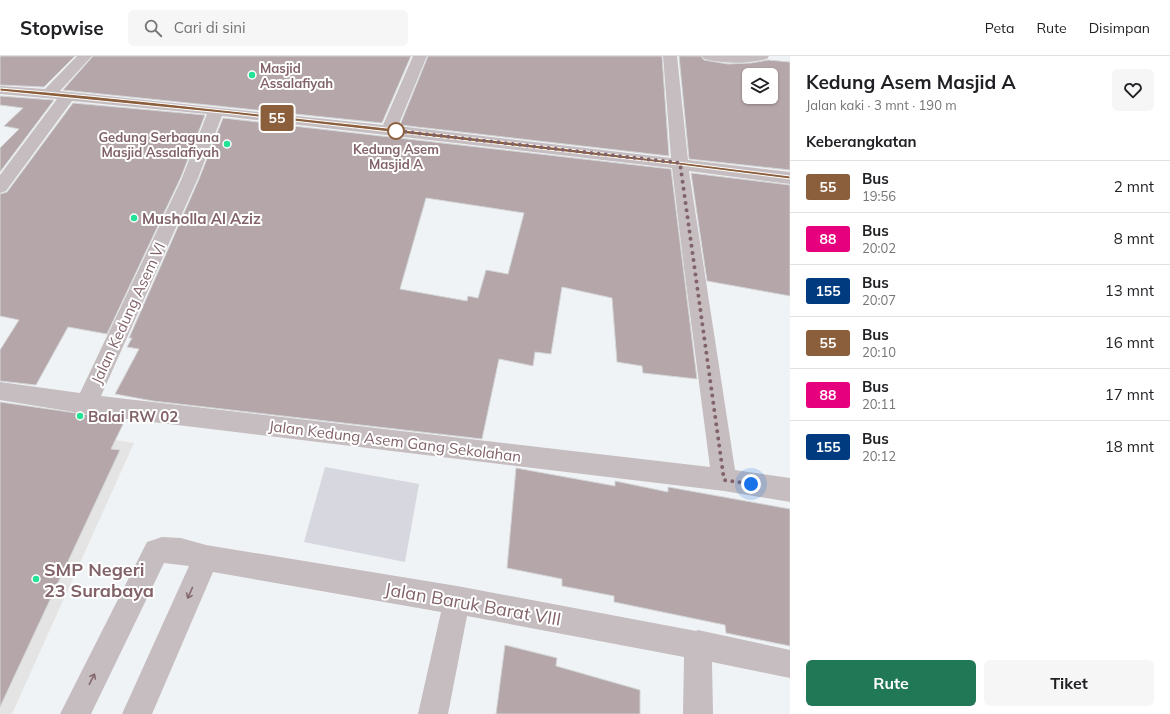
<!DOCTYPE html>
<html lang="id">
<head>
<meta charset="utf-8">
<style>
	:root { --surface:#fff; --page:#f6f6f6; --text:#202124; --muted:#757577; --line:#e0e0e0; --accent:#217857 }
	body { margin:0; font-family:Mulish,sans-serif; background:var(--page); color:var(--text); height:100vh; display:flex; flex-direction:column; font-size:15px; white-space:nowrap }
	* { box-sizing:border-box; margin:0 }
	p { font-size:13px; color:var(--muted) }
	.icon { flex:none; width:22px; height:22px; fill:none; stroke:currentColor; stroke-width:2; stroke-linecap:round; stroke-linejoin:round }
	.map { position:relative; flex:1; overflow:hidden }
	.side { display:flex; flex-direction:column; background:var(--surface); width:380px }
	.side>* { flex:none }
	.badge { padding:0 8px; border-radius:3px; font-size:14px; line-height:26px }
	.controls { position:absolute; left:742px; top:12px; display:grid; gap:8px }
	.controls a { display:grid; place-items:center; width:36px; height:36px; border-radius:6px; background:var(--surface); box-shadow:0 1px 3px #0004; font-size:20px }
	.you { position:absolute; width:20px; height:20px; margin:-10px; border:3px solid #fff; border-radius:50%; background:#1a73e8; box-shadow:0 0 0 6px #1a73e833 }
	.map>.badge { position:absolute; translate:-50% -50%; box-shadow:0 0 0 2px #fff }
	h2 { padding:0 16px; font-size:15px; line-height:36px }
	.round { display:grid; place-items:center; flex:none; width:42px; height:42px; border-radius:6px; background:var(--page) }
	.head { display:flex; align-items:center; justify-content:space-between; height:68px; padding:0 16px }
	h1 { font-size:19px; font-weight:700; line-height:30px }
	.primary-button { display:flex; gap:8px; margin-top:auto; padding:8px 16px }
	.primary-button a { flex:1; height:46px; border-radius:6px; background:var(--accent); color:#fff; font-size:16px; font-weight:700; line-height:46px; text-align:center }
	.primary-button a+a { background:var(--page); color:var(--text) }
	ul { padding:0; list-style:none }
	li { display:flex; align-items:center; gap:12px; height:52px; padding:0 16px; border-top:1px solid var(--line) }
	li div { flex:1 }
	li b { display:block; font-size:15px }
	li em { font-style:normal }
	li .badge { min-width:44px; font-weight:700; text-align:center }
	header { display:flex; align-items:center; gap:24px; box-sizing:border-box; height:56px; padding:0 20px; background:var(--surface); border-bottom:1px solid var(--line) }
	header strong { font-size:19px }
	nav { display:flex; gap:22px; margin-inline-start:auto; font-size:14px }
	.search { width:280px; height:36px; background:var(--page); display:flex; align-items:center; gap:10px; box-sizing:border-box; padding:0 14px; border-radius:6px; color:var(--muted); font-size:15px }
	main { display:flex; flex:1; min-height:0 }
	.map>svg:first-child { display:block }
</style>
</head>
<body>
<header>
<strong>Stopwise</strong>
<div class="search"><svg class="icon" aria-label="search" viewBox="0 0 24 24"><circle cx="10" cy="10" r="6"/><path d="M15 15l6 6"/></svg>Cari di sini</div>
<nav><a>Peta</a><a>Rute</a><a>Disimpan</a></nav>
</header>
<main>
<div class="map">
<svg width="790" height="658" viewBox="0 0 790 658">
	<rect width="100%" height="100%" fill="#f0f3f5"/>
	<path fill="#e4e4e5" d="M0 366 134 387 12 658H0Z"/>
	<path fill="#d7d7e0" d="M325 411 419 428 405 506 304 486Z"/>
	<path fill="#b4a6a9" stroke="#d3d5d6" fill-rule="evenodd" d="M0 0H75L44 31 0 29Z
		M93 0H411L382 67 63 34Z
		M428 0H662L669 100 400 69Z
		M679 0H701L704 4 728 8 751 7 768 4 790 6V114L689 103ZM749 19H771V41H749Z
		M0 40 54 44 0 116V92L19 73 4 70 23 52 0 49Z
		M73 47 205 59 181 121 107 278 68 271 36 329 0 325V294L19 264 0 260V138L7 136Z
		M223 62 671 113 697 323 643 317 642 310 617 306 612 242 562 231 551 298 535 296 533 310 499 303 482 383 153 345 115 338 139 293 127 291 132 282H129L199 123ZM426 142 524 157 508 218 486 214 478 242 468 240 467 245 400 233Z
		M691 117 790 129V240L707 225Z
		M0 346 125 364 111 393 120 394 0 651Z
		M516 412 615 430V425L668 436V431L790 453V590L726 577 725 569 614 546V540L562 530V523L507 512Z
		M505 589 557 602 556 610 640 634V658H496Z"/>
	<g fill="none" stroke-linecap="round" stroke-linejoin="round">
		<path fill="#c5bdbf" fill-rule="evenodd" d="M77 0H92L60 35 383 69 413 0H427L398 70 671 102 663 0H677L688 104 790 116V128L689 115 735 414 790 422V446L724 435 86 358 0 344V326L80 337 182 122 207 58 72 45 6 135 0 137V119L57 43 0 38V30L45 33ZM222 60 672 112 684 212 710 411 101 340 198 122Z
			M702 0H769L767 3C745 8 726 8 704 3Z
			M162 481 181 482 206 489 457 530 696 575 698 574 790 594V622L712 606 713 658H683L684 601 467 560 448 658H418L441 556 213 516 152 658H122L189 510 164 507 91 658H60L147 486Z"/>
	</g>
	<defs><path id="oneway-shaft" d="M-6 0H5M1.5-3L5.5 0L1.5 3" fill="none" stroke-width="1.6" stroke-linecap="round" stroke-linejoin="round"/></defs>
	<g stroke="#85686d">
		<use href="#oneway-shaft" transform="translate(190 537) rotate(114)"/>
		<use href="#oneway-shaft" transform="translate(92 623) rotate(-63)"/>
	</g>
	<path fill="#8b5e3c" stroke="#fff" d="M0 32C123 42 246 57 369 70 510 86 650 102 790 120V123L680 109 232 58 0 35Z"/>
	<g fill="none" stroke-linecap="round" stroke-linejoin="round">
		<path stroke="#826369" stroke-width="4" stroke-dasharray="0 7.2" d="M396 75 390 74 680 107 724 424 751 428"/>
	</g>
	<g fill="#23e396" stroke="#fff" stroke-width="1.5">
		<circle cx="252" cy="19" r="4"/>
		<circle cx="227" cy="88" r="4"/>
		<circle cx="134" cy="162" r="4"/>
		<circle cx="80" cy="360" r="4"/>
		<circle cx="36" cy="523" r="4"/>
	</g>
	<circle fill="#fff" stroke="#8b5e3c" stroke-width="2" cx="396" cy="75" r="8"/>
	<g text-anchor="middle" dominant-baseline="central" stroke-width="4" stroke-linejoin="round" paint-order="stroke">
		<g font-size="13" font-weight="bold" fill="#826369" stroke="#fff" text-anchor="start">
			<text x="260" y="12">Masjid<tspan x="260" dy="15">Assalafiyah</tspan></text>
			<text x="219" y="81" text-anchor="end">Gedung Serbaguna<tspan x="219" dy="15">Masjid Assalafiyah</tspan></text>
		</g>
		<g font-size="13" font-weight="bold" fill="#826369" stroke="#fff">
			<text x="396" y="93">Kedung Asem<tspan x="396" dy="15">Masjid A</tspan></text>
		</g>
		<g font-size="15" font-weight="bold" fill="#826369" stroke="#fff" text-anchor="start">
			<text x="142" y="162">Musholla Al Aziz</text>
			<text x="88" y="360">Balai RW 02</text>
		</g>
		<g font-size="15" fill="#826369" stroke="#fff">
			<text transform="translate(128 257) rotate(-65)">Jalan Kedung Asem VI</text>
			<text transform="translate(395 385) rotate(7)">Jalan Kedung Asem Gang Sekolahan</text>
		</g>
		<g font-size="18" font-weight="bold" fill="#826369" stroke="#fff" text-anchor="start">
			<text x="44" y="513">SMP Negeri<tspan x="44" dy="21">23 Surabaya</tspan></text>
		</g>
		<g font-size="18" fill="#826369" stroke="#fff">
			<text transform="translate(473 548) rotate(10)">Jalan Baruk Barat VIII</text>
		</g>
	</g>
</svg>
<div class="controls">
<a><svg class="icon" aria-label="layers" viewBox="0 0 24 24"><path d="M12 4l9 5-9 5-9-5zM3 14l9 5 9-5"/></svg></a>
</div>
<div class="you" style="left:751px;top:428px"></div>
<b class="badge" style="left:277px;top:62px;background:#8b5e3c;color:#fff">55</b>
</div>
<section class="side">
<div class="head"><div><h1>Kedung Asem Masjid A</h1><p>Jalan kaki · 3 mnt · 190 m</p></div><a class="round"><svg class="icon" aria-label="heart" viewBox="0 0 24 24"><path d="M12 20l-8-8c-3-5 5-10 8-4 3-6 11-1 8 4z"/></svg></a></div>
<h2>Keberangkatan</h2>
<ul>
<li><span class="badge" style="background:#8b5e3c;color:#fff">55</span><div><b>Bus</b><p>19:56</p></div><em>2 mnt</em></li>
<li><span class="badge" style="background:#e6007e;color:#fff">88</span><div><b>Bus</b><p>20:02</p></div><em>8 mnt</em></li>
<li><span class="badge" style="background:#003b80;color:#fff">155</span><div><b>Bus</b><p>20:07</p></div><em>13 mnt</em></li>
<li><span class="badge" style="background:#8b5e3c;color:#fff">55</span><div><b>Bus</b><p>20:10</p></div><em>16 mnt</em></li>
<li><span class="badge" style="background:#e6007e;color:#fff">88</span><div><b>Bus</b><p>20:11</p></div><em>17 mnt</em></li>
<li><span class="badge" style="background:#003b80;color:#fff">155</span><div><b>Bus</b><p>20:12</p></div><em>18 mnt</em></li>
</ul>
<div class="primary-button"><a>Rute</a><a>Tiket</a></div>
</section>
</main>
</body>
</html>
